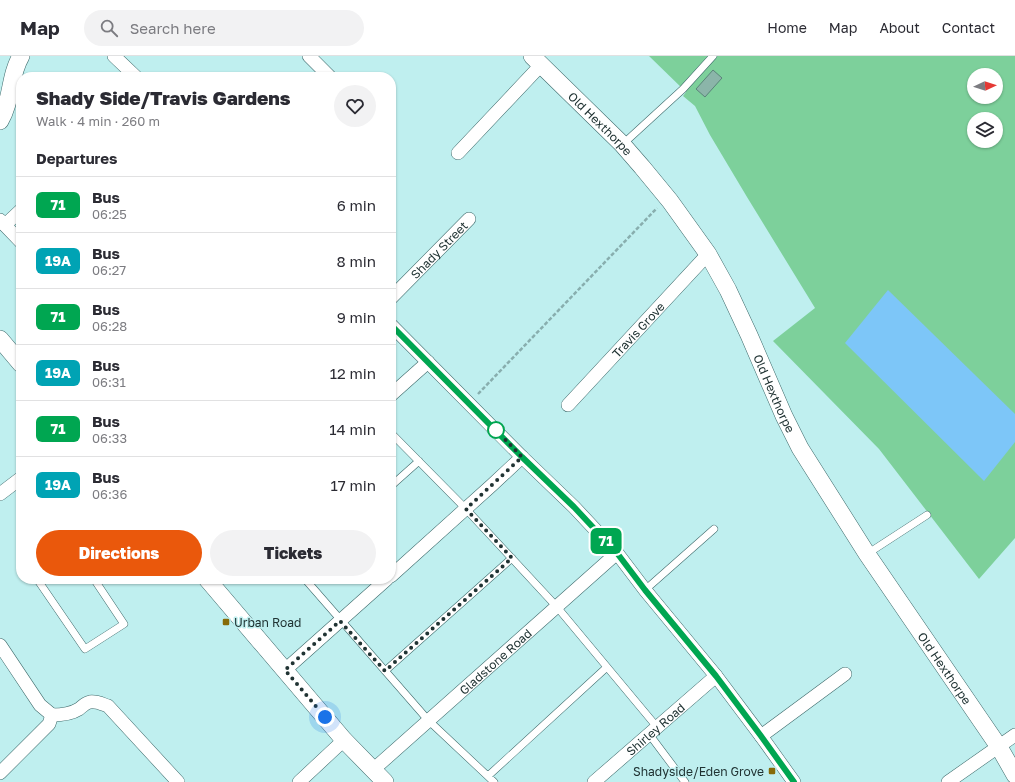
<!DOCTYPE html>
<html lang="en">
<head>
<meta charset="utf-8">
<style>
	:root { --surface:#fff; --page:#f2f2f3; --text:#2b2b33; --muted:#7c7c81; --line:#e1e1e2; --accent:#ea580c }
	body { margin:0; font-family:"Golos Text",sans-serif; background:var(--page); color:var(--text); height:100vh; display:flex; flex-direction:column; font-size:15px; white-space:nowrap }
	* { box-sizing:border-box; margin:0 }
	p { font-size:13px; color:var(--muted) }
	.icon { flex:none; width:22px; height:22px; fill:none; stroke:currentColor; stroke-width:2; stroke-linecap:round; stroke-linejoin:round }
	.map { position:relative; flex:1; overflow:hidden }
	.panel { position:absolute; left:16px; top:16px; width:380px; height:512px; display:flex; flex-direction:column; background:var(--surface); border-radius:16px; box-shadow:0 1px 3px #0004 }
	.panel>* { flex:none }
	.badge { padding:0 8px; border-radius:6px; font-size:14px; line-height:26px }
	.needle { width:26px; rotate:86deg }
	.controls { position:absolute; left:967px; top:12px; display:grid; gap:8px }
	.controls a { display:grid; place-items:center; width:36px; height:36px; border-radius:50%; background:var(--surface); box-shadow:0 1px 3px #0004; font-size:20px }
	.you { position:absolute; width:20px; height:20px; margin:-10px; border:3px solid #fff; border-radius:50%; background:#1a73e8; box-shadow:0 0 0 6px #1a73e833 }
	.map>.badge { position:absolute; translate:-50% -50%; box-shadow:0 0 0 2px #fff }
	h2 { padding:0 20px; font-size:15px; line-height:36px }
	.round { display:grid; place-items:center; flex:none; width:42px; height:42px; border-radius:21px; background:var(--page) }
	.head { display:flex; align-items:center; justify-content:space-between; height:68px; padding:0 20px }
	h1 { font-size:19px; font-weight:800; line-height:30px }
	.primary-button { display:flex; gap:8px; margin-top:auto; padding:8px 20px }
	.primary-button a { flex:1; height:46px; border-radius:24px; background:var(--accent); color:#fff; font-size:16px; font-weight:800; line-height:46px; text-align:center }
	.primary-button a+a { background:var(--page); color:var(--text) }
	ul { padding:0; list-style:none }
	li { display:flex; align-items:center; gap:12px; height:56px; padding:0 20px; border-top:1px solid var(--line) }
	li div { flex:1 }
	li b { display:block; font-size:15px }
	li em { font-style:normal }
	li .badge { min-width:44px; font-weight:700; text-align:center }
	header { display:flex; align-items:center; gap:24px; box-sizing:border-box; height:56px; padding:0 20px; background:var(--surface); border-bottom:1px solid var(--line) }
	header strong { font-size:19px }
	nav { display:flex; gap:22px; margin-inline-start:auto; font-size:14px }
	.search { width:280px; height:36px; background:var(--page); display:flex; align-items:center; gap:10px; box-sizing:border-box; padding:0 14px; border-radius:22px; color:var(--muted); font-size:15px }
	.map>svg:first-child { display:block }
</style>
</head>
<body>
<header>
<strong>Map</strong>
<div class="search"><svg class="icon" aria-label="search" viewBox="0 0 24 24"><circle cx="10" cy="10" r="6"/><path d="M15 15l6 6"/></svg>Search here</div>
<nav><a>Home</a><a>Map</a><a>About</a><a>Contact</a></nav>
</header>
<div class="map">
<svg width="1015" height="726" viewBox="0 0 1015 726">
	<rect width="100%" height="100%" fill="#bfefef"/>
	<path fill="#7dd09b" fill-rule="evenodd" d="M649 0H1015V482L979 523 879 393 773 285 815 252 747 141 710 79 695 50 683 40 686 36ZM974 19H996V41H974ZM974 63H996V85H974Z"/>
	<path fill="#7dc6f8" d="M888 234 1015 358V386L984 425 845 287Z"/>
	<path fill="#8bb5a9" stroke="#5a8479" d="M713 14 722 22 705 41 696 33Z"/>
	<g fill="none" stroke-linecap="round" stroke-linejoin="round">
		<defs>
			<path id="service" d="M623 88 683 33 713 0
				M391 377 466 453 557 551 657 671
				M391 430 419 405
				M867 498 927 459
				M37 523 85 593 124 568 94 523
				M305 523 428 664 494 726
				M645 534 714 473
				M385 615 512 502
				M649 678 685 726
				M488 720 607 611"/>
			<g id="minor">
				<path d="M114 0 136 21"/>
				<path d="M309 0 330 21"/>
				<path d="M458 97 541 9"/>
				<path d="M0 164 21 186"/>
				<path d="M5 169 21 154"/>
				<path id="s1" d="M391 242 469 163"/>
				<path d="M391 269 522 401 574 451 617 497 645 534 716 620 761 680 794 726"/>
				<path d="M391 339 428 306"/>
				<path id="s2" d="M568 349 708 198"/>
				<path d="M0 438 21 422"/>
				<path d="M391 520 492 429 522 401"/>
				<path d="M0 589 40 649 52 659"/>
				<path d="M285 614 387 523"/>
				<path d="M761 680 845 618"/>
				<path id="s3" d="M374 713 617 497"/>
				<path d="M0 717 49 668 52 659C61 659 71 658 79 653 83 650 85 647 90 646 96 645 102 648 108 650L178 726"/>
				<path d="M299 726 344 684"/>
				<path id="s4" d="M594 726 716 620"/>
				<path d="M948 726 1015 679"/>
			</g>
			<g id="tertiary">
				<path id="s5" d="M532 0 622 88 642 111 670 145 708 198 728 234 749 279 784 360 800 392 867 498 999 691 1015 719"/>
				<path d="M0 65C12 45 9 20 21 0"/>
				<path d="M0 283 21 308"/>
				<path d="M207 523 344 684 385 726"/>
			</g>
		</defs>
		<use href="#service" stroke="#3e6a6b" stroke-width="8"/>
		<use href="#minor" stroke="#3e6a6b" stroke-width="14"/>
		<use href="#tertiary" stroke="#3e6a6b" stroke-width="18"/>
		<path stroke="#88aeae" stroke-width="2.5" stroke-dasharray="4 2" stroke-linecap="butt" d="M478 338 657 152"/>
		<use href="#service" stroke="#fff" stroke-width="7"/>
		<use href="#minor" stroke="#fff" stroke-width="13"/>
		<use href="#tertiary" stroke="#fff" stroke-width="17"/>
	</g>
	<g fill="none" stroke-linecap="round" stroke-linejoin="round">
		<defs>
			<path id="line" d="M391 269 522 401 574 451 617 497 645 534 716 620 761 680 794 726"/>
		</defs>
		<use href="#line" stroke="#fff" stroke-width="9"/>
		<use href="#line" stroke="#00a651" stroke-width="6"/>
		<path stroke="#203333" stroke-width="4" stroke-dasharray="0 7.2" d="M325 661 285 614 340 565 385 615 512 502 466 453 522 401 496 374"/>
	</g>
	<circle fill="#fff" stroke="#00a651" stroke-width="2" cx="496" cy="374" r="8"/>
	<g fill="#866b08" stroke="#bfefef" stroke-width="1.5">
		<rect x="222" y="562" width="8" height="8" rx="2"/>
		<rect x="768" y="711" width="8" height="8" rx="2"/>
	</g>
	<g text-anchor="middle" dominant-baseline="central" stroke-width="3" stroke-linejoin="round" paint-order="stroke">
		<g font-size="12" fill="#203333" stroke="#bfefef">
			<text stroke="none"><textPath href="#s5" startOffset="96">Old Hexthorpe</textPath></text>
			<text stroke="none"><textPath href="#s1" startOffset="68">Shady Street</textPath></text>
			<text stroke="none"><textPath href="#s2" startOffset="103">Travis Grove</textPath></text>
			<text stroke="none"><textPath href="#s5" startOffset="420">Old Hexthorpe</textPath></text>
			<text stroke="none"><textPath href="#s3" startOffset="162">Gladstone Road</textPath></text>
			<text stroke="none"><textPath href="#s5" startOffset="744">Old Hexthorpe</textPath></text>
			<text stroke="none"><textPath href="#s4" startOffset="81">Shirley Road</textPath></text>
		</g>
		<g font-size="12" fill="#203333" stroke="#bfefef" text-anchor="start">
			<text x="234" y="566">Urban Road</text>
			<text x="764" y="715" text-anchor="end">Shadyside/Eden Grove</text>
		</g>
	</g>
</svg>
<div class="controls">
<a><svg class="needle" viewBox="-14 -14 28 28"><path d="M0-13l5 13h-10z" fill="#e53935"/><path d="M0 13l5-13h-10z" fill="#7c7c81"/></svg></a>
<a><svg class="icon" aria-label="layers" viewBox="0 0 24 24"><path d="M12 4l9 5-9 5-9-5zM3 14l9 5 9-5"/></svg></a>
</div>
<div class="you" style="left:325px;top:661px"></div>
<b class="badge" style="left:606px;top:485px;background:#00a651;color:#fff">71</b>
<section class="panel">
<div class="head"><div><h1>Shady Side/Travis Gardens</h1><p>Walk · 4 min · 260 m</p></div><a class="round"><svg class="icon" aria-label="heart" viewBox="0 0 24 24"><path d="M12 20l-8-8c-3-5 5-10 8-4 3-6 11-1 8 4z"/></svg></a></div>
<h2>Departures</h2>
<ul>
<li><span class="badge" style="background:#00a651;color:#fff">71</span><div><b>Bus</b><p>06:25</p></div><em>6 min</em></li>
<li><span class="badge" style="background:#00a3b4;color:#fff">19A</span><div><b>Bus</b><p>06:27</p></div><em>8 min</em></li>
<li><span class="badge" style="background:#00a651;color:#fff">71</span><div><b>Bus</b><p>06:28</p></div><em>9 min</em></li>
<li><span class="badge" style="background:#00a3b4;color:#fff">19A</span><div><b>Bus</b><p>06:31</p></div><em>12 min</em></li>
<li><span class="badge" style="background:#00a651;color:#fff">71</span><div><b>Bus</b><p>06:33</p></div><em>14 min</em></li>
<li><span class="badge" style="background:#00a3b4;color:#fff">19A</span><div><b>Bus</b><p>06:36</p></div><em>17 min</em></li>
</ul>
<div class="primary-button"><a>Directions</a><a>Tickets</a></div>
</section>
</div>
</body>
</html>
